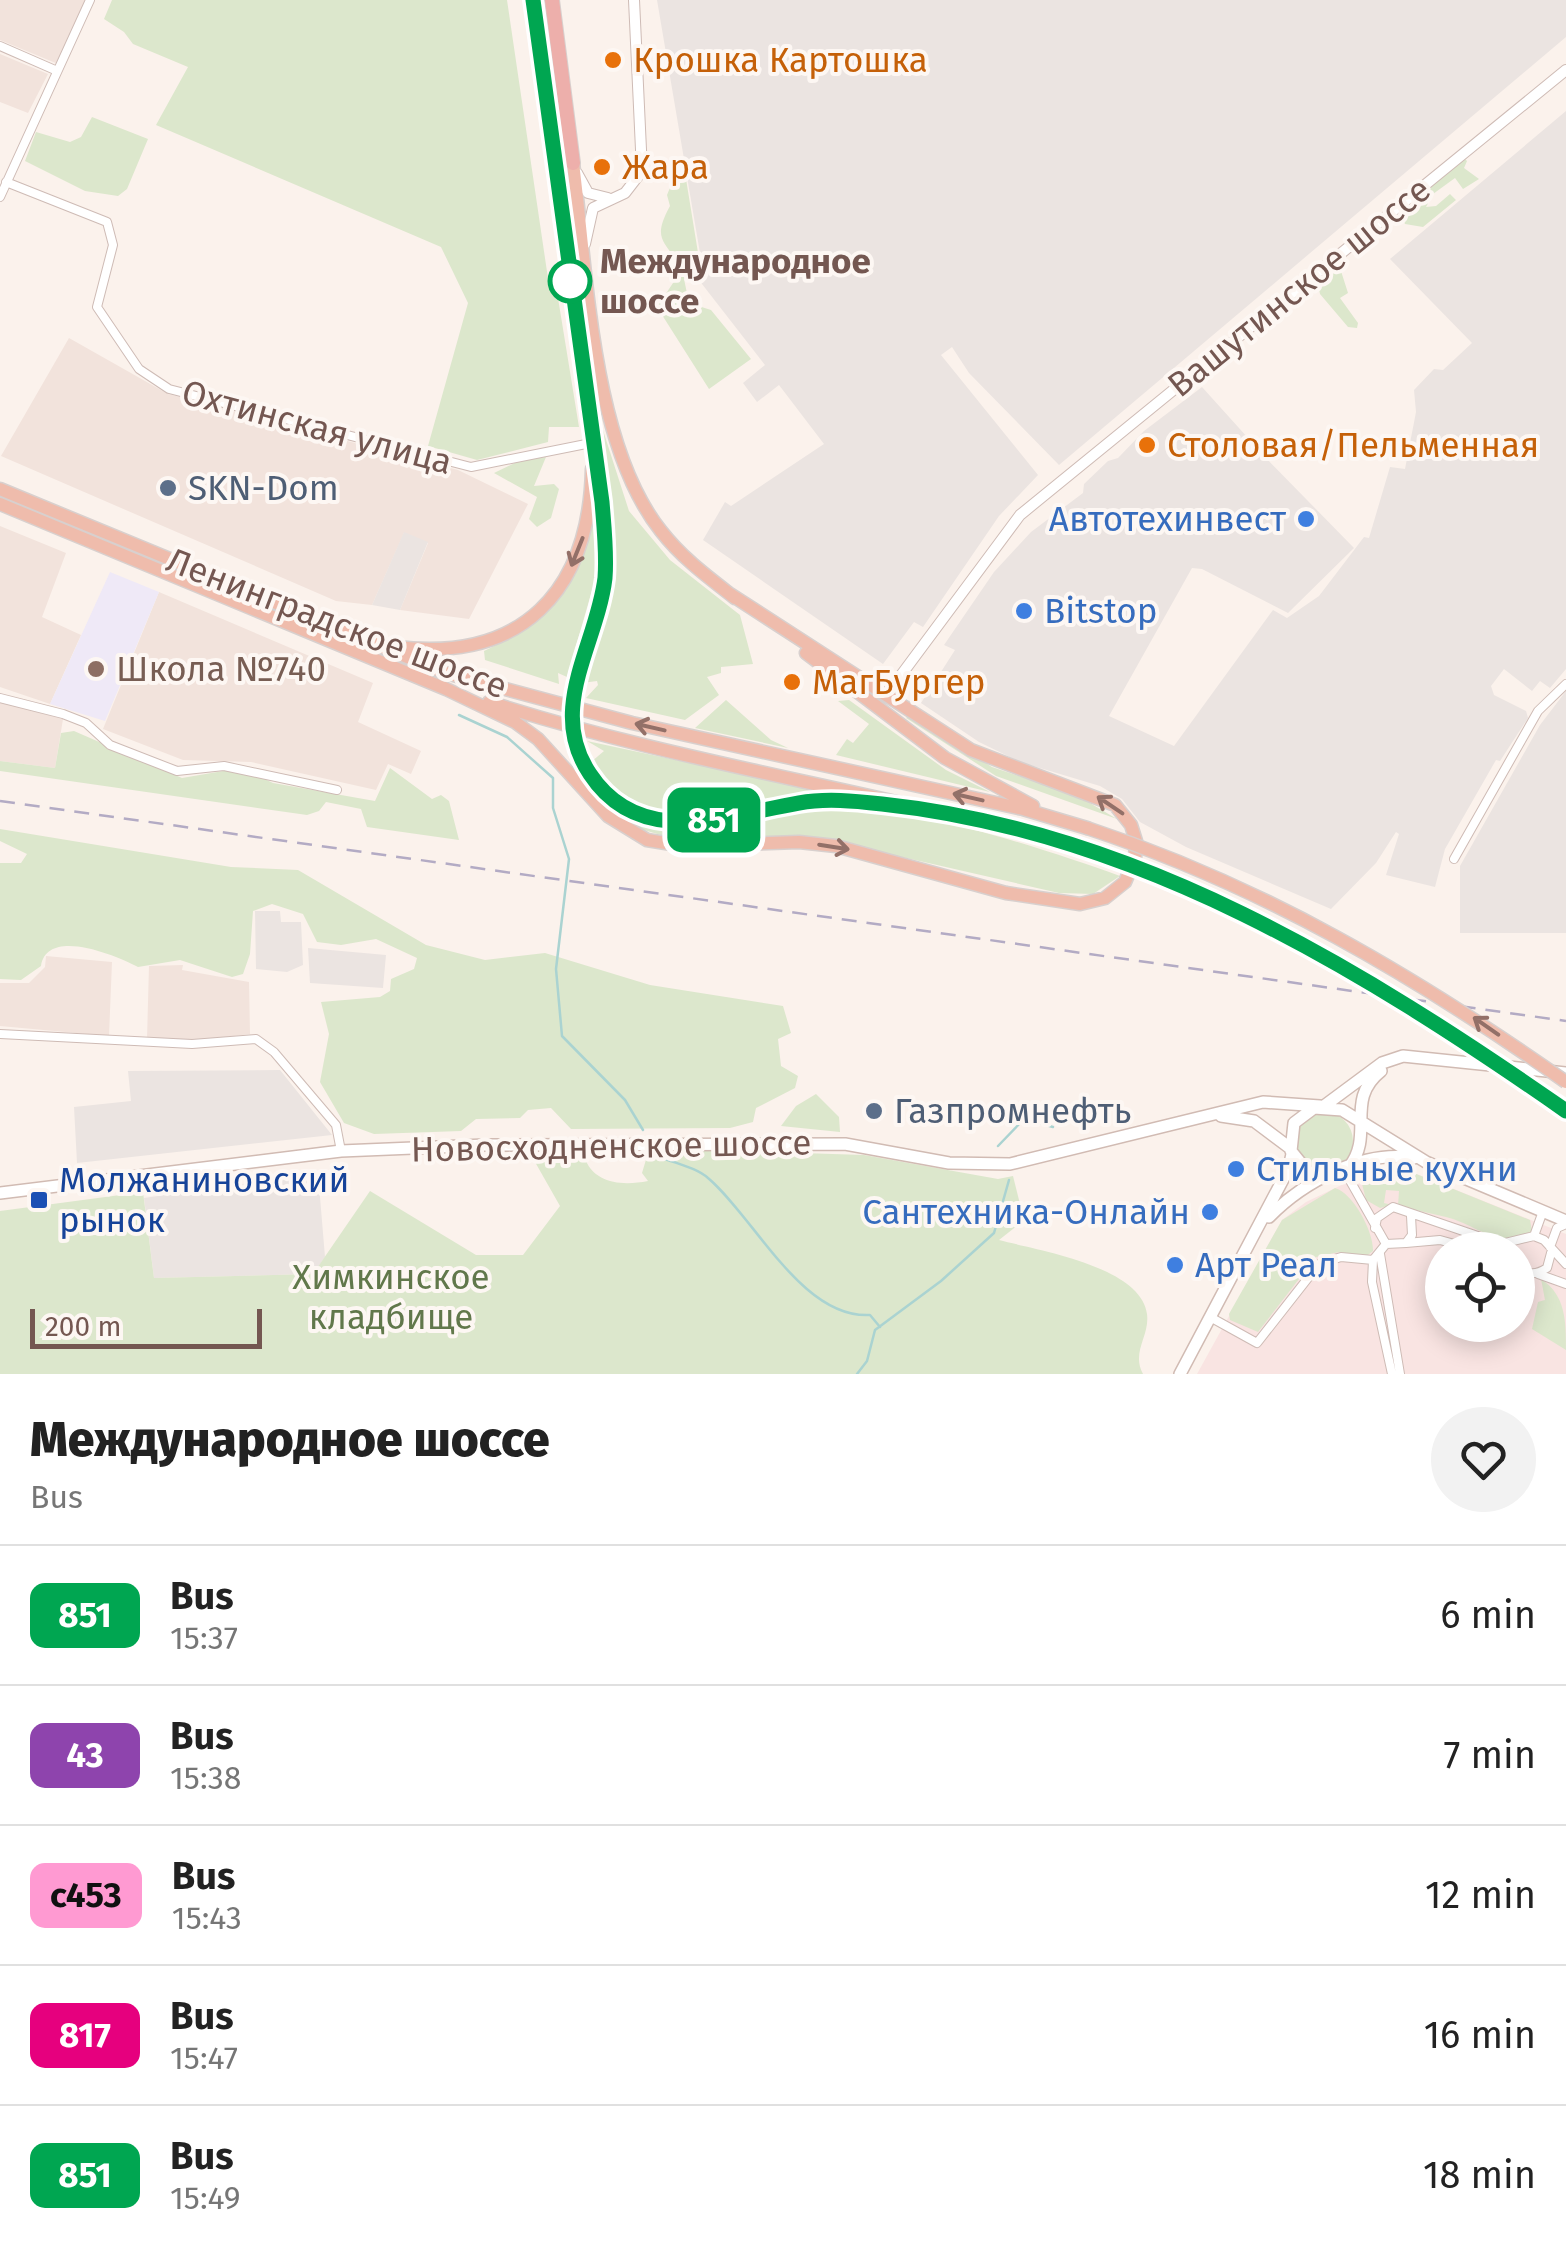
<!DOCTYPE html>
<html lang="en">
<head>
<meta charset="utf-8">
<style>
	:root { --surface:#fff; --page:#f2f2f2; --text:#222; --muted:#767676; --line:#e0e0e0 }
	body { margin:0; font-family:"Fira Sans",sans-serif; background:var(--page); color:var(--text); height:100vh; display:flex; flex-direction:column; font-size:38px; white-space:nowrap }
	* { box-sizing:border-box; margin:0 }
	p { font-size:32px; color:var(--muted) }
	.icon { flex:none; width:55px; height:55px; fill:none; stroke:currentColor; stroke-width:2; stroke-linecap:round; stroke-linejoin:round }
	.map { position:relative; height:1374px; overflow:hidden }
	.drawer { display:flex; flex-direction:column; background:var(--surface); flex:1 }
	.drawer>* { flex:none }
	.badge { padding:0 20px; border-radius:15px; font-size:35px; line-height:65px }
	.fabs { position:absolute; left:1425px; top:1232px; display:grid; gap:20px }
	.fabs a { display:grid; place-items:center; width:110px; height:110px; border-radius:50%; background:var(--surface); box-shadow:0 5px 25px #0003; font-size:50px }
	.scale { position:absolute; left:30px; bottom:25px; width:232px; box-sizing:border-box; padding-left:10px; border:5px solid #745751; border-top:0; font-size:28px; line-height:35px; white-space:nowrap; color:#745751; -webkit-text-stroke:8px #fdf7f3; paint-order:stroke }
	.map>.badge { position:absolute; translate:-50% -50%; box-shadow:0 0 0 5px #fff }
	.round { display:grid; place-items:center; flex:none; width:105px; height:105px; border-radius:52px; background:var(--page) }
	.overview { display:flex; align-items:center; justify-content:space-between; height:170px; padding:0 30px }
	h1 { font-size:48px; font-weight:800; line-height:75px }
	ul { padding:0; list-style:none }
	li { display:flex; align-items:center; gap:30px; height:140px; padding:0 30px; border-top:2px solid var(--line) }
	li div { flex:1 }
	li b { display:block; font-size:38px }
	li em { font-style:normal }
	li .badge { min-width:110px; font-weight:700; text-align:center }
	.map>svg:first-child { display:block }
</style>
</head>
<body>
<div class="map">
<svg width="1566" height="1374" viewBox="0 0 1566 1374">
	<rect width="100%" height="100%" fill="#fbf2ec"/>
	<path fill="#f2e3dc" d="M0 0H85L58 64 0 40Z
		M0 54 48 74 28 113 0 102Z
		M69 338 168 394 458 470 528 504 469 619 400 610 428 543 404 533 372 605 336 601 1 456Z
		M0 526 66 553 42 617 81 635 50 704 0 687Z
		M159 592 373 683 358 722 421 751 411 774 388 764 376 790 251 762 183 760 103 729Z
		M0 702 63 719 55 768 0 761Z
		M46 956 112 962 109 1036 0 1026V983H29L45 967Z
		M183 965 182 970 249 982 250 1034 193 1041 147 1039 149 966Z"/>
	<path fill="#f9e4e2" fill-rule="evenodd" d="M1399 1167 1566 1234V1374H1197L1282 1220 1306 1202 1375 1169ZM1442 1250H1518V1325H1442Z"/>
	<path fill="#ebe4e1" d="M657 0H1566V37L1059 465 969 373 952 347 941 355 1038 475 999 516 923 627 914 622 883 664 703 540 725 502 731 506 824 444 779 385 757 402 743 383 765 365 695 275 706 266 701 259Z
		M1566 111V669L1550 688 1540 681 1532 691 1504 669 1491 686 1494 695 1526 711 1528 718 1500 761 1496 760 1445 849 1435 887 1386 875 1399 834 1396 832 1376 863 1331 909 1186 847 1140 822 1122 799 1100 786 1020 762 979 742 921 703 955 650 944 645 994 572 1031 532 1083 493 1084 484 1108 461 1118 458 1144 431 1202 387 1248 438 1245 451 1264 456 1354 548 1288 613 1202 569 1192 568 1109 716 1174 746 1273 610 1287 618 1319 596 1364 537 1369 538 1390 467 1405 469 1416 412 1414 390 1434 369 1443 370 1472 343 1390 259Z
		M404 532 428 542 400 610 372 605Z
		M1566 691V933H1460V866L1540 725Z
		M255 911H280L281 922H301L303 965 287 972 256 969Z
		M308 948 386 955 383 988 310 983Z
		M280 1070 332 1135 77 1163 74 1107 131 1101 128 1071Z
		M318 1173 325 1257 313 1274 154 1278 144 1198Z"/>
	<path fill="#efe9f7" d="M110 572 159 592 105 721 50 704Z"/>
	<path fill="#dce7cc" d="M112 0H507L550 292H557L579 427H549L548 442 477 460 428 446 468 303 441 247 156 125 188 67 133 44 124 32 104 19Z
		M92 117 148 139 127 189 118 196 85 191 25 161 36 132 70 142 81 137Z
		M1463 157 1467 161 1464 168 1479 179 1463 189 1455 178 1433 194 1426 207 1436 206 1450 194 1456 200 1423 227 1405 224 1400 211Z
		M674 178 686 179 700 265 684 279 689 303 711 310 751 359 709 389 657 307 679 274C672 239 648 246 670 206L667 195Z
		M1332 267 1341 271 1348 293 1340 298 1358 323 1357 328 1348 327 1320 294 1317 280Z
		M600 421 629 511 670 560 740 615 753 664 721 667V673L707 677 719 695 685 720 586 698 598 685 597 681 582 683 612 580 613 559Z
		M546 457 534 486 554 484 559 489 551 518 537 527 529 519 537 497 494 473 519 461Z
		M595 513V580L567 677 558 673 559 684 485 660 484 651C544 622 581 580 595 513Z
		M726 700 771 740 788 748 695 728Z
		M849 700 946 770 990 792 836 755 847 739 853 743 869 724 838 701Z
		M909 715 992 767 1078 796 1117 819 996 776 906 718Z
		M74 731 182 778 229 770 252 773 273 783 375 801 390 768 432 799 441 795 449 801 459 840 367 827 361 809 326 802 319 811 307 815 0 771V761L55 768 61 733Z
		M587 741 830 793 831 794C752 807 642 847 591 762L604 751Z
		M604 803C699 859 745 804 840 807 922 809 1042 848 1120 876L1093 894 1059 893 810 836 671 838 637 828Z
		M0 829 231 867 298 870 426 945 485 960 545 953 650 985 783 1006 791 1033 778 1039 781 1066 798 1076 795 1088 756 1108 753 1122 730 1128 571 1129 551 1108 528 1110 520 1118 476 1119 461 1131 374 1134 344 1123 320 1082 329 1034 321 1002 380 997 390 991 391 979 414 969 417 958 376 939 341 945 317 942 303 914 272 904 253 911 250 954 243 974 232 977 180 960 138 967C115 955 47 927 41 966L21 980 0 979V863H21L27 854 0 841Z
		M816 1094 839 1117 840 1132 781 1126 796 1106Z
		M1295 1141a29 29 0 1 1 58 0a29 29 0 1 1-58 0Z
		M704 1150 864 1155 998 1179 1013 1176 1021 1208 1018 1225 999 1240C1036 1250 1141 1266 1147 1314 1150 1336 1131 1352 1143 1374H0V1211L143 1192 154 1278 313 1274 370 1191 476 1255H523L560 1206 535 1162 551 1152 584 1156C593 1184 622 1186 648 1181L642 1173 648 1153Z
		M1399 1167 1530 1220 1532 1231C1499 1251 1478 1225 1446 1217 1430 1213 1414 1210 1398 1206L1399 1191 1386 1190 1384 1203 1392 1205 1380 1208 1366 1200 1360 1176Z
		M1335 1188C1353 1193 1374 1232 1373 1251L1364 1258 1339 1252 1316 1257 1258 1332 1230 1320 1229 1314 1282 1220Z
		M1541 1279C1566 1295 1566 1322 1566 1350L1532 1329 1538 1302 1545 1300Z"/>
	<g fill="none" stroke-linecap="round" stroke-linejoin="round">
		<path stroke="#aad3d1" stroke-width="2.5" d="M459 715 507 737 553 778V808L569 859 556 969 562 1036 625 1100 643 1130
			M998 1146 1024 1119 1053 1127
			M658 1156C673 1163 696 1167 708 1178 755 1218 802 1319 870 1315L880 1327
			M857 1374 867 1361 875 1330 941 1281 994 1233 1009 1180"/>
		<defs>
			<path id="minor" d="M0 46 55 70
				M6 182 107 222 113 245 97 307 139 369 169 389 471 467 591 443
				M0 197 90 0
				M0 698 63 714 86 723 110 745 177 771 224 766 337 790
				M1454 859 1538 711 1566 684
				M0 1034 192 1044 256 1039 274 1052 336 1125 341 1151
				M1344 1170 1386 1244 1406 1243 1412 1235 1411 1216
				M1375 1228 1377 1218 1393 1207 1501 1244 1534 1236 1543 1211
				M1534 1236 1544 1240 1566 1264
				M1406 1243 1440 1240 1476 1250
				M1550 1247 1557 1228 1566 1224
				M1380 1254 1400 1374
				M1373 1260 1372 1282 1392 1374
				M1518 1265C1527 1276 1536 1275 1547 1268L1551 1253
				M1538 1274 1566 1284
				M1210 1317 1257 1343 1319 1264 1341 1257 1373 1260 1386 1244"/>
			<path id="tertiary" d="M577 173 588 193 608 198
				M585 244 593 208 625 193 642 171 634 0
				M887 694 1020 515 1566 70"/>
			<path id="secondary" d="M1324 1106 1382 1063 1403 1056 1566 1073
				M1221 1116 1254 1121 1290 1148
				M1349 1167C1375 1135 1344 1100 1381 1071
				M1332 1175 1308 1172 1291 1151 1294 1123 1314 1108 1342 1110 1426 1162 1566 1221
				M0 1193 341 1151 485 1145 845 1144 949 1163 1010 1164 1263 1102 1320 1106
				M1269 1217C1303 1182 1364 1149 1414 1158
				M1180 1374 1289 1168 1292 1154"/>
			<path id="trunk" d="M533 0 567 260 596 443 605 553 604 580 574 690
				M573 163C587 273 592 445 661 531 682 558 708 577 735 598
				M0 489 446 673 632 723 1023 809 1087 828
				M0 504 446 689
				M396 647C521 662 589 593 592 469
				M806 653 945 758 1033 806
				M442 687 515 722 538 739 608 816 647 840 684 846 799 842 836 846 1006 893 1080 904 1105 898 1125 882 1135 858 1136 841 1131 825 1115 805 971 750 730 594
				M489 702C682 764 886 792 1081 849
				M578 749C626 857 713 815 801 802 829 798 858 801 887 804"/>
			<path id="motorway" d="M552 0 573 163"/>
		</defs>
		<use href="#minor" stroke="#cebbb5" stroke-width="10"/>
		<use href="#tertiary" stroke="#cebbb5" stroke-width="12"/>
		<use href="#secondary" stroke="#d1bbb3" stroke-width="14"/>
		<use href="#trunk" stroke="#d8d0ce" stroke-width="15"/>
		<use href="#motorway" stroke="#d8d0ce" stroke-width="16"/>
		<use href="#minor" stroke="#fff" stroke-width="8"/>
		<use href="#tertiary" stroke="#fff" stroke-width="10"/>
		<use href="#secondary" stroke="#fff" stroke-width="11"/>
		<use href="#trunk" stroke="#efbcac" stroke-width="12"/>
		<use href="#motorway" stroke="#edafab" stroke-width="14"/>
		<path stroke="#b3abc4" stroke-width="2.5" stroke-dasharray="15 10" stroke-linecap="butt" d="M0 801 1566 1021"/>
		<defs>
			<path id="trunk-bridge" d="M574 690 572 717 578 749
				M1087 828C1263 886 1415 976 1566 1082
				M1081 849C1268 915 1404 998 1566 1111"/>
		</defs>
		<use href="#trunk-bridge" stroke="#d8d0ce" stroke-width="15" stroke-linecap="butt"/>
		<use href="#trunk-bridge" stroke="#efbcac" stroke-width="12"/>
	</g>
	<defs><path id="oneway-shaft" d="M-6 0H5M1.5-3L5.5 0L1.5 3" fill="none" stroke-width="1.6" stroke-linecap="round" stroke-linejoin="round" transform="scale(2.5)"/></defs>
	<g stroke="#937068">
		<use href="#oneway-shaft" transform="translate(577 552) rotate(112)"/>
		<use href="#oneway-shaft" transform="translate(650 727) rotate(-167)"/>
		<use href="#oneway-shaft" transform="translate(968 797) rotate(-167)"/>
		<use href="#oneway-shaft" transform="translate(1110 805) rotate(-146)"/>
		<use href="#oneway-shaft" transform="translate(834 847) rotate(9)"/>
		<use href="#oneway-shaft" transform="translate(1486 1026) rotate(-145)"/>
	</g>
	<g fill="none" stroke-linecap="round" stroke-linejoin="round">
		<defs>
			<path id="line" d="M533 0 602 502C604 527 607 553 605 578 597 645 546 709 590 774 640 850 728 815 799 803 826 798 855 801 882 804 1137 831 1361 968 1566 1111"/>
		</defs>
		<use href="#line" stroke="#fff" stroke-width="22"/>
		<use href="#line" stroke="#00a651" stroke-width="15"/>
	</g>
	<g fill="#e8710a" stroke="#fdf7f3" stroke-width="4">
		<circle cx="613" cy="60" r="10"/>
		<circle cx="602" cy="167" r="10"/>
		<circle cx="1147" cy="445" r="10"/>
		<circle cx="792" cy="682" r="10"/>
	</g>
	<circle fill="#fff" stroke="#00a651" stroke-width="5" cx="570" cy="281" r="20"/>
	<g fill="#5c6f8a" stroke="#fdf7f3" stroke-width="4">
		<circle cx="168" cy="488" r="10"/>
		<circle cx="874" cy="1111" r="10"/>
	</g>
	<g fill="#3f7fe0" stroke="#fdf7f3" stroke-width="4">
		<circle cx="1306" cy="519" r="10"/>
		<circle cx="1024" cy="611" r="10"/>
		<circle cx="1236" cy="1169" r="10"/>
		<circle cx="1210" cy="1212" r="10"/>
		<circle cx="1175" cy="1265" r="10"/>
	</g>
	<circle fill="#8d6e63" stroke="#fdf7f3" stroke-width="4" cx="96" cy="669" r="10"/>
	<rect fill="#1a4fb4" stroke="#fdf7f3" stroke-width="4" x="29" y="1190" width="20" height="20" rx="5"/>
	<g text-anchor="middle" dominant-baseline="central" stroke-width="8" stroke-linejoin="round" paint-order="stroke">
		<g font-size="35" fill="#c56008" stroke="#fdf7f3" text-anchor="start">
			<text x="633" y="60">Крошка Картошка</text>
			<text x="622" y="167">Жара</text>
			<text x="1167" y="445">Столовая/Пельменная</text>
			<text x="812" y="682">МагБургер</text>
		</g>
		<g font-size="35" font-weight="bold" fill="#745751" stroke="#fdf7f3" text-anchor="start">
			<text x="600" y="261">Международное<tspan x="600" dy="40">шоссе</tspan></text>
		</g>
		<g font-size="35" fill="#745751" stroke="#fdf7f3">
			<text transform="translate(1299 287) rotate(-39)">Вашутинское шоссе</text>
			<text transform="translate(317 427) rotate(15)">Охтинская улица</text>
			<text transform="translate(337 623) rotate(21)">Ленинградское шоссе</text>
			<text transform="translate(611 1146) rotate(-1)">Новосходненское шоссе</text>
		</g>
		<g font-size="35" fill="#4e5e75" stroke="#fdf7f3" text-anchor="start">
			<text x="188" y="488">SKN-Dom</text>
			<text x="894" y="1111">Газпромнефть</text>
		</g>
		<g font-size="35" fill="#366cbe" stroke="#fdf7f3" text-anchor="start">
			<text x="1286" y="519" text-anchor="end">Автотехинвест</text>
			<text x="1044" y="611">Bitstop</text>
			<text x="1256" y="1169">Стильные кухни</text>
			<text x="1190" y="1212" text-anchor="end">Сантехника-Онлайн</text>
			<text x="1195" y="1265">Арт Реал</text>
		</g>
		<g font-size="35" fill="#785e54" stroke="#fdf7f3" text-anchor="start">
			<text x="116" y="669">Школа №740</text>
		</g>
		<g font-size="35" fill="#164399" stroke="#fdf7f3" text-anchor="start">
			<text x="59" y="1180">Молжаниновский<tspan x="59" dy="40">рынок</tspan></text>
		</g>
		<g font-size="35" fill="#61784b" stroke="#fdf7f3">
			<text x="391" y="1277">Химкинское<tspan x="391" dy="40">кладбище</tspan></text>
		</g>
	</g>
</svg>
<div class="fabs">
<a><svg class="icon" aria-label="locate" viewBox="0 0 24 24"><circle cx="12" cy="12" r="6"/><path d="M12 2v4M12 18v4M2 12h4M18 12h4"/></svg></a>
</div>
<div class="scale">200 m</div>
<b class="badge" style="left:714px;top:820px;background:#00a651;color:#fff">851</b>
</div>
<section class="drawer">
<div class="overview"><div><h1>Международное шоссе</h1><p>Bus</p></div><a class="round"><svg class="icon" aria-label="heart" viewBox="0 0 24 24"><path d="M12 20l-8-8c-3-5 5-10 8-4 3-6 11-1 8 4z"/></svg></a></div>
<ul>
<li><span class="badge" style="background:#00a651;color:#fff">851</span><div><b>Bus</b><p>15:37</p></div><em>6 min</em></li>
<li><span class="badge" style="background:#8e44ad;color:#fff">43</span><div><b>Bus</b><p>15:38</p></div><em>7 min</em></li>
<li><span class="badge" style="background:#ff9ad2;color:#111">с453</span><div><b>Bus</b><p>15:43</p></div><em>12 min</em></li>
<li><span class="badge" style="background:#e6007e;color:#fff">817</span><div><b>Bus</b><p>15:47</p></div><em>16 min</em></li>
<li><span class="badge" style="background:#00a651;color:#fff">851</span><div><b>Bus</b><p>15:49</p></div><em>18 min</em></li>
</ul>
</section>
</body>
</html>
